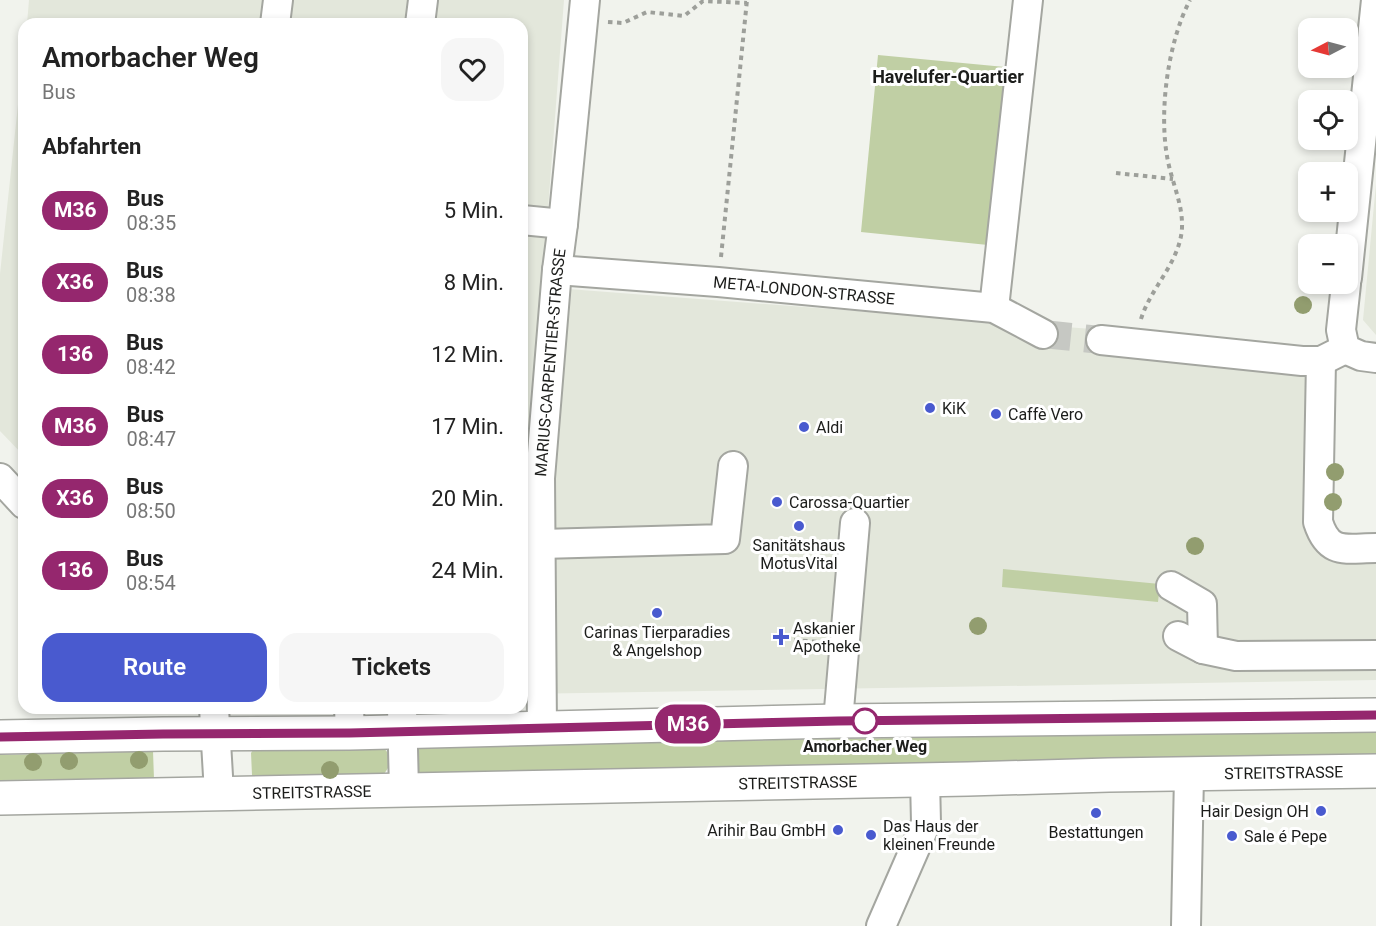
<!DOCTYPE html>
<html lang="de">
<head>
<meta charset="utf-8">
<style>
	:root { --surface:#fff; --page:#f6f6f6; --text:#222; --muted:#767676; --accent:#495acf }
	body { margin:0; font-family:Roboto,sans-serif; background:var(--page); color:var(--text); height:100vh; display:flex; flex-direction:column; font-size:22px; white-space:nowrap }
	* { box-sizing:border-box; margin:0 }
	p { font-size:20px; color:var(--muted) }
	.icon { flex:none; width:33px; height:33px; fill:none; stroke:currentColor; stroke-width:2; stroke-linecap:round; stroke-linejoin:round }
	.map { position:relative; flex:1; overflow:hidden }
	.side { position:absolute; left:18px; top:18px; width:510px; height:696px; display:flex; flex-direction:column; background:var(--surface); border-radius:18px; box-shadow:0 3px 9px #0003 }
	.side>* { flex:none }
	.badge { padding:0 12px; border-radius:20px; font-size:21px; line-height:39px }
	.needle { width:39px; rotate:264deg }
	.controls { position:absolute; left:1298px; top:18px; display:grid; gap:12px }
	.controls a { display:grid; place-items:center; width:60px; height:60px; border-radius:12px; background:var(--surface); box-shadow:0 3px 9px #0003; font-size:30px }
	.map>.badge { position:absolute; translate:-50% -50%; box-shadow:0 0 0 3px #fff }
	h2 { padding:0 24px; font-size:22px; line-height:54px }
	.round { display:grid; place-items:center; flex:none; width:63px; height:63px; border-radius:18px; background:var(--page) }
	.summary { display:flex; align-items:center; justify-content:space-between; height:102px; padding:0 24px }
	h1 { font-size:28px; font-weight:600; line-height:45px }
	.cta { display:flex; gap:12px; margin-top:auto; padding:12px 24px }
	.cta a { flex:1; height:69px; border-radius:18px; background:var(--accent); color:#fff; font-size:24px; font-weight:600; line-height:69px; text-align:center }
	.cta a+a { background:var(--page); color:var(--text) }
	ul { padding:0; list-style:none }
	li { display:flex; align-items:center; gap:18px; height:72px; padding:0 24px }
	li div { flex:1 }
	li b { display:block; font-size:22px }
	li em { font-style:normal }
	li .badge { min-width:66px; font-weight:700; text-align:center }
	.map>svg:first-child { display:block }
</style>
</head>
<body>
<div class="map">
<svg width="1376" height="926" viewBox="0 0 1376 926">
	<rect width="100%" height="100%" fill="#f1f3ed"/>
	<path fill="#e3e7db" d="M29 0H564L542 287 1145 333 1315 351 1319 553 1376 552V680L522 694V24H27Z
		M24 48V456L0 431V274Z
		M1376 184V335L1363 320Z"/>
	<path fill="#c0cfa4" d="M878 55 1005 67 988 245 861 232Z
		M1003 569 1160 584 1158 602 1002 587Z
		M1376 730V759L419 774 416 770 417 747 421 746Z
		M383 747 388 753V768L384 774 253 777 252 775 251 753 253 750Z
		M153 751 154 779 0 780V755Z"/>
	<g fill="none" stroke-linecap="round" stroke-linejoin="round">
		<path stroke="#c6c8c3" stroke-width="28" stroke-dasharray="28 14" stroke-linecap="butt" d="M1043 334 1101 340"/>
		<defs>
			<g id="minor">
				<path d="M275 24 278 0"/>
				<path d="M420 24 423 0"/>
				<path d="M522 220 563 224"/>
				<path id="s1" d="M557 270 718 282 994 308 1043 334"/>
				<path d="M1347 278 1376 0"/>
				<path d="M1346 284 1341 330 1345 349 1361 356 1376 358"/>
				<path d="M994 308 1028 0"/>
				<path d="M1101 340 1302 361H1321L1345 349"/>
				<path d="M1321 361 1318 522C1329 556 1346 548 1376 548"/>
				<path d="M0 478 24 504"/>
				<path d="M541 544 725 539 733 466"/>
				<path d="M1171 586 1202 604 1203 649"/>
				<path d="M1178 636 1203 649 1236 656 1376 655"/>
				<path d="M214 708 219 793"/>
				<path d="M349 708 350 733"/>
				<path d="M402 708 404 790"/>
				<path d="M838 721 855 523"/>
				<path id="s2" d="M542 728 540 478 557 270 563 224 585 0"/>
				<path d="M881 926 926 823 925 779"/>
				<path d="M1186 926 1189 775"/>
			</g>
			<g id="major">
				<path d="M0 737 163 734 350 733 838 721 1376 715"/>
				<path id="s3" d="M0 798 968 779 1109 775 1376 771"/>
			</g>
		</defs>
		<use href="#minor" stroke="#a4a6a0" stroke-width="32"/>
		<use href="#major" stroke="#a4a6a0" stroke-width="36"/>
		<path stroke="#9d9f9a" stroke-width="4" stroke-dasharray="4.5 4.5" stroke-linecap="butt" d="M608 22 623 23 647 12 684 16 703 1 747 3
			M1116 173 1173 179
			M721 257 747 0
			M1141 319C1151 287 1180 262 1182 228 1183 203 1171 181 1167 156 1159 110 1168 42 1190 0
			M794 640 820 642"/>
		<use href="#minor" stroke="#fff" stroke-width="28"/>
		<use href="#major" stroke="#fff" stroke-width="33"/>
	</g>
	<g fill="#929d6f">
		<circle cx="1303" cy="305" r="9"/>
		<circle cx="1335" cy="472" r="9"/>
		<circle cx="1333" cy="502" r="9"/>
		<circle cx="1195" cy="546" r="9"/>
		<circle cx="978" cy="626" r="9"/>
		<circle cx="139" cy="760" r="9"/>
		<circle cx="69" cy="761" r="9"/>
		<circle cx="33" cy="762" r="9"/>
		<circle cx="330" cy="770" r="9"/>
	</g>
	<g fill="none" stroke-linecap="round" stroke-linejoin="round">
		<defs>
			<path id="line" d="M0 737 163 734 350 733 838 721 1376 715"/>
		</defs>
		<use href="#line" stroke="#fff" stroke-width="14"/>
		<use href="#line" stroke="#95276e" stroke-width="9"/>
	</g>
	<g fill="#495acf" stroke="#fff" stroke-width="2">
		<circle cx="930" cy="408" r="6"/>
		<circle cx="996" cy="414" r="6"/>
		<circle cx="804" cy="427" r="6"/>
		<circle cx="777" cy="502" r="6"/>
		<circle cx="799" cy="526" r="6"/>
		<circle cx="657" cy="613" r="6"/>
		<path d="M778 628h6v6h6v6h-6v6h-6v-6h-6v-6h6z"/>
		<circle cx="1321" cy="811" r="6"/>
		<circle cx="1096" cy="813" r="6"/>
		<circle cx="838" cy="830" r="6"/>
		<circle cx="871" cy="835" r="6"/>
		<circle cx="1232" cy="836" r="6"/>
	</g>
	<circle fill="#fff" stroke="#95276e" stroke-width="3" cx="865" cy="721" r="12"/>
	<g text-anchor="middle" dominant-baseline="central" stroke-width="6" stroke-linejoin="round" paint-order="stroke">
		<g font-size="16" fill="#1c1d1b" stroke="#fff">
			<text stroke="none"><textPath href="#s1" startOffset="248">META-LONDON-STRASSE</textPath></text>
			<text stroke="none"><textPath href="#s2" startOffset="366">MARIUS-CARPENTIER-STRASSE</textPath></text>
			<text stroke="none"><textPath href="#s3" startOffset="1284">STREITSTRASSE</textPath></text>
			<text stroke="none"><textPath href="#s3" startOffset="798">STREITSTRASSE</textPath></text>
			<text stroke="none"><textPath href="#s3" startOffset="312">STREITSTRASSE</textPath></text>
		</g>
		<g font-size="16" fill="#1c1d1b" stroke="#fff" text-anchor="start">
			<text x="942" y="408">KiK</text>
			<text x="1008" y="414">Caffè Vero</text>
			<text x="816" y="427">Aldi</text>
			<text x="789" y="502">Carossa-Quartier</text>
			<text x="799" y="545" text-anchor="middle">Sanitätshaus<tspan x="799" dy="18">MotusVital</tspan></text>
			<text x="793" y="628">Askanier<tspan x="793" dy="18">Apotheke</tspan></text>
			<text x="657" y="632" text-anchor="middle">Carinas Tierparadies<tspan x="657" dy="18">&amp; Angelshop</tspan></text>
			<text x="1309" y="811" text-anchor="end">Hair Design OH</text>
			<text x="883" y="826">Das Haus der<tspan x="883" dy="18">kleinen Freunde</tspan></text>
			<text x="826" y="830" text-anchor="end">Arihir Bau GmbH</text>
			<text x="1096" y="832" text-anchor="middle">Bestattungen</text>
			<text x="1244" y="836">Sale é Pepe</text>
		</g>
		<g font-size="16" font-weight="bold" fill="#1c1d1b" stroke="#fff">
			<text x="865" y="746">Amorbacher Weg</text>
		</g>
		<g font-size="18" font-weight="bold" fill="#1c1d1b" stroke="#fff">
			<text x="948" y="76">Havelufer-Quartier</text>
		</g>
	</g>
</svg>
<div class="controls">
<a><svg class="needle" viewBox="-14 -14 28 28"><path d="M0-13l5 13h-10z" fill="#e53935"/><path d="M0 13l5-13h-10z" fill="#767676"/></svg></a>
<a><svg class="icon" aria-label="locate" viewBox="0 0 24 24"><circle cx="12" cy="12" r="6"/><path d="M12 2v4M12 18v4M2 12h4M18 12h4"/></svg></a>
<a>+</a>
<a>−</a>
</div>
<b class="badge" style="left:688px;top:724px;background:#95276e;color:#fff">M36</b>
<section class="side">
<div class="summary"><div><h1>Amorbacher Weg</h1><p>Bus</p></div><a class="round"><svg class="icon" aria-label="heart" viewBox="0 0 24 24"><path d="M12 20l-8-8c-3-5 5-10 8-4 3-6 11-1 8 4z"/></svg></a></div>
<h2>Abfahrten</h2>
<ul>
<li><span class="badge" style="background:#95276e;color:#fff">M36</span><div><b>Bus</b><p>08:35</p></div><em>5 Min.</em></li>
<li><span class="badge" style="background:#95276e;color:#fff">X36</span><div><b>Bus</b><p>08:38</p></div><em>8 Min.</em></li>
<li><span class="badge" style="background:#95276e;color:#fff">136</span><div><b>Bus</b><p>08:42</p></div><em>12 Min.</em></li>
<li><span class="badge" style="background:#95276e;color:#fff">M36</span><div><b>Bus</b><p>08:47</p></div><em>17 Min.</em></li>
<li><span class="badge" style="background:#95276e;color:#fff">X36</span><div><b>Bus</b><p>08:50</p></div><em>20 Min.</em></li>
<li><span class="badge" style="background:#95276e;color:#fff">136</span><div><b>Bus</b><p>08:54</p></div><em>24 Min.</em></li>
</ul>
<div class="cta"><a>Route</a><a>Tickets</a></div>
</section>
</div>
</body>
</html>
